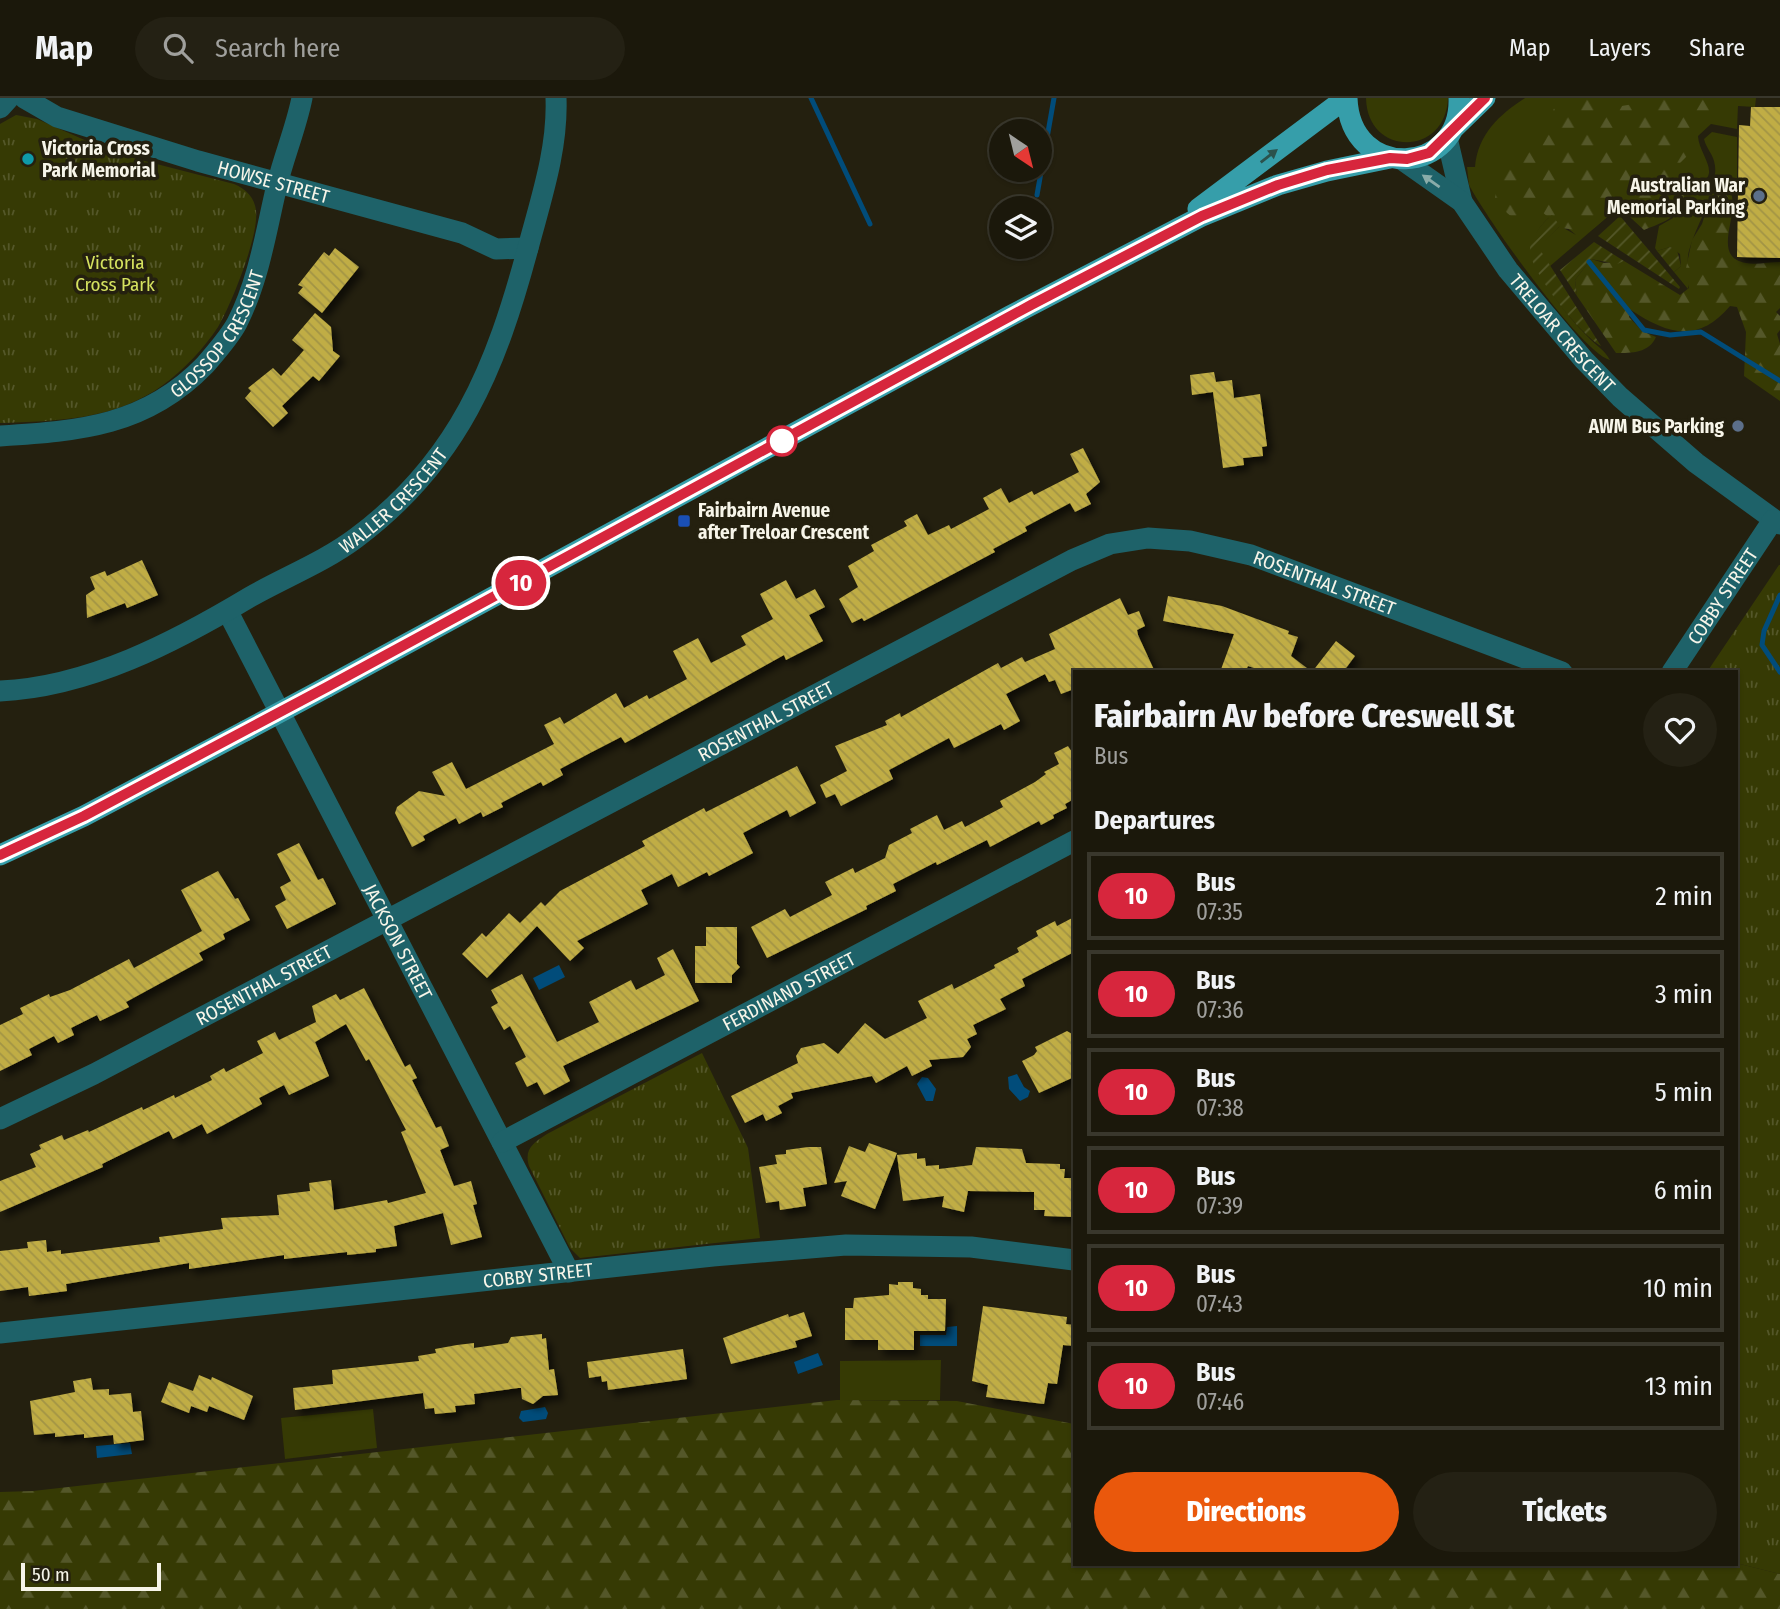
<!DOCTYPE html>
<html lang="en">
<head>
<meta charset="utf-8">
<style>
	:root { --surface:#1b180b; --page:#242114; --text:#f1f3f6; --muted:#a0a09d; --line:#39372c; --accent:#ea580c }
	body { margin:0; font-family:"Fira Sans Condensed",sans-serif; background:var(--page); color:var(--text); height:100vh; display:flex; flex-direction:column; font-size:26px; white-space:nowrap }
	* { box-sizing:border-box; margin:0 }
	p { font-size:23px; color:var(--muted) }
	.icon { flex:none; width:38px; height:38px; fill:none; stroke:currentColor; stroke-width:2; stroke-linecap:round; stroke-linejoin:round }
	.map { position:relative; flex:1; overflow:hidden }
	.sheet { position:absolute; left:1073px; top:572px; width:665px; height:896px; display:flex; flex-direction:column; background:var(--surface); border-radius:0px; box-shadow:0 2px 5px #0004,0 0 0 2px var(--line) }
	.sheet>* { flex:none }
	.badge { padding:0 14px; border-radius:23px; font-size:24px; line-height:46px }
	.needle { width:46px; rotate:145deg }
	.controls { position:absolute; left:989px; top:21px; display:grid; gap:14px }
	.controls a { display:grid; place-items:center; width:63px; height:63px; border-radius:50%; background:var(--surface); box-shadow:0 2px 5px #0004,0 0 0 2px var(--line); font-size:35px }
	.scale { position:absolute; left:21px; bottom:18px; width:140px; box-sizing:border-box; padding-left:7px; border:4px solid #f7f5e9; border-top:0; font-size:19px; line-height:24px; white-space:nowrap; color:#f7f5e9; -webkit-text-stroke:5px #24200f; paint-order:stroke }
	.map>.badge { position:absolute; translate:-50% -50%; box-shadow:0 0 0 4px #fff }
	h2 { padding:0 21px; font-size:26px; line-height:63px }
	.round { display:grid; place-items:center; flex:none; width:74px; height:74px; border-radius:37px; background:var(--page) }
	.head { display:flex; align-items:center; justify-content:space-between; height:119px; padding:0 21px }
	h1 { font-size:33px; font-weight:800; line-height:52px }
	.action { display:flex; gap:14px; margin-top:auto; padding:14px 21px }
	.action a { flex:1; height:80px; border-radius:42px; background:var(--accent); color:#fff; font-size:28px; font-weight:800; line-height:80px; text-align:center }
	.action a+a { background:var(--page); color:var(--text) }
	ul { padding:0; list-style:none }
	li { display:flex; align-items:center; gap:21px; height:88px; margin:0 14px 10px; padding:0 7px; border:4px solid var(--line); border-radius:0px }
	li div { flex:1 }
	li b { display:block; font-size:26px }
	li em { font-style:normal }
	li .badge { min-width:77px; font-weight:700; text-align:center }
	header { display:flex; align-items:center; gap:42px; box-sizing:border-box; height:98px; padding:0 35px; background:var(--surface); border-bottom:2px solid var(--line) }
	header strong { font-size:33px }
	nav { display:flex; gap:38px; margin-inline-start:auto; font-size:24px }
	.search { width:490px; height:63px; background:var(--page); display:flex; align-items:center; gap:18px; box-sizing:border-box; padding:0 24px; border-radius:38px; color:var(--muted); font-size:26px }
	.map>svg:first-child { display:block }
</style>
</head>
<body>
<header>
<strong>Map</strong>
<div class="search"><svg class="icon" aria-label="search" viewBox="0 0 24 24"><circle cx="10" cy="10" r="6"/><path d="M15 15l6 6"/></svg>Search here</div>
<nav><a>Map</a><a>Layers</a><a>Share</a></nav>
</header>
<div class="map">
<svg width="1780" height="1511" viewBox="0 0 1780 1511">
	<defs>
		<pattern id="forest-firs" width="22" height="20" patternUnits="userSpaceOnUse" patternTransform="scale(1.75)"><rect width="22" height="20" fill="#363a04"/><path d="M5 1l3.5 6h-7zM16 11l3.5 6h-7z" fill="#545729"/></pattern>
		<pattern id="park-tufts" width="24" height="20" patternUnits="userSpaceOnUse" patternTransform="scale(1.75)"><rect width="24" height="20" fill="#363a04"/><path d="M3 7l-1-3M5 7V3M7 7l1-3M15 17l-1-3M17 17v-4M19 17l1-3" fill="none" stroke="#545729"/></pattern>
		<pattern id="garden-furrows" width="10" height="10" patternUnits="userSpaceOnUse" patternTransform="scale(1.75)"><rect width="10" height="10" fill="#363a04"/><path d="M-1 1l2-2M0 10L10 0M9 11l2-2" fill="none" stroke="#545729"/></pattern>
		<pattern id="building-back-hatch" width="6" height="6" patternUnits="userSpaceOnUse" patternTransform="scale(1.75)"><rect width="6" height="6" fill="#c0ad45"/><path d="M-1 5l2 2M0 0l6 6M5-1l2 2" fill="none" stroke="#a29445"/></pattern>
		<filter id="shadow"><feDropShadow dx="5.5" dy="5.5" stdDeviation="3.5" flood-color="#0009"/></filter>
	</defs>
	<rect width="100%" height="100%" fill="#24200f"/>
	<path fill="#363a04" d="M1366 0H1448C1446 59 1367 59 1366 0Z
		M1525 0H1756L1755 9 1738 8 1737 31 1711 26 1698 38C1699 59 1727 79 1690 90L1665 79 1644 80 1626 95 1619 109 1549 169 1538 150 1560 128 1576 137 1552 117C1528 137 1526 159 1546 182 1549 186 1549 192 1553 197 1563 211 1575 226 1588 239 1596 248 1604 251 1610 262 1581 255 1485 118 1469 87L1467 69H1475C1478 36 1499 17 1525 0Z
		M1712 34 1737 39V85L1730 90 1724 85C1712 93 1690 143 1688 158 1687 169 1690 181 1688 191L1674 174 1681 168 1680 156 1670 149 1657 153 1655 150 1659 128 1673 120 1684 97C1704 98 1720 84 1714 63 1712 55 1706 50 1704 41Z
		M941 1262 940 1302H840V1263Z
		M373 1311 377 1350 285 1361 281 1320Z"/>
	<path fill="url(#forest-firs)" d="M1559 0H1610L1606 7 1609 10 1634 6 1636 0H1719L1696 34 1691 54 1679 66V76L1686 84C1682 118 1674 120 1644 132L1619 109 1594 130 1585 133 1561 130 1541 113C1516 125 1511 123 1495 100L1499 75 1539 42Z
		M1724 85C1750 106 1705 158 1746 165 1756 167 1769 164 1780 164V210L1776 214 1780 218V232L1777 236 1780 246V303L1744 278 1746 234 1737 209 1730 208C1698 246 1667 236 1631 212L1629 219 1642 233 1656 239C1649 255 1632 255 1616 255L1577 198 1575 182 1591 161 1604 165 1624 163 1680 197 1689 190 1685 175 1692 142 1702 126 1713 92Z
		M837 1302 957 1303 1074 1326V1466L1736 1465 1780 1476V1511H0V1394L33 1393Z"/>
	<path fill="url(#park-tufts)" d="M16 17 37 21 114 55 234 86C246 91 255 100 256 113 259 138 231 207 218 229 204 250 184 272 163 287 115 322 57 323 0 325V26Z
		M1779 467H1780V1476L1736 1465V574H1707Z
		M702 955 748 1050 760 1140 580 1160 570 1150 529 1068C524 1051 533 1045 547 1036Z"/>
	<path fill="url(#garden-furrows)" d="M1552 117 1560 128 1539 150 1601 248C1579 235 1533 177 1530 154 1529 141 1542 125 1552 117Z
		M1620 118 1680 189 1679 191 1598 138Z
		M1594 144 1624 163 1617 166 1591 161 1575 182 1577 198 1560 172Z
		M1670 149 1677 152 1681 168 1674 174 1657 153Z"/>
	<path fill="#014c7a" d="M559 867 565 879 539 892 533 880Z
		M1017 976 1024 989 1030 993 1028 999 1020 1003 1009 991 1008 979Z
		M922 979 928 980 936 991 933 1003H926L917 986Z
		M957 1228V1248H920V1237H946L947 1229Z
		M818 1255 823 1267 798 1276 794 1264Z
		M545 1309 548 1315 546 1321 523 1324 519 1320 521 1313Z
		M130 1345 132 1356 97 1360 96 1348Z"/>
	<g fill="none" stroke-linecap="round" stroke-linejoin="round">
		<path stroke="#014c7a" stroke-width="5" d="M811 0 870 126
			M1037 97 1054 0
			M1589 164 1644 232 1670 237 1701 234 1780 283
			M1780 497 1764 533 1762 547 1780 574"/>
	</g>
	<path fill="url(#building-back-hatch)" filter="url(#shadow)" d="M1751 9H1780V160L1737 159 1739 27 1750 28Z
		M335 150 359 169 322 215 298 195 303 189 298 187 324 154 329 158Z
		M315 215 331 229 333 253 340 258 319 283 313 278 282 308 288 315 273 329 245 300 251 293 248 290 273 270 281 278 304 252 292 242Z
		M1214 274 1216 284 1232 282 1234 300 1260 296 1267 348 1262 349 1263 358 1243 360 1244 367 1223 370 1213 294 1192 297 1190 277Z
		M1083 350 1100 384 1086 396 1091 406 1075 414 1070 405 1025 429 1027 433 993 451 995 454 864 523 862 520 852 525 839 501 858 489 848 468 874 453 871 447 907 428 904 423 917 416 928 437 949 427 951 431 989 411 983 400 1001 390 1009 405 1032 393 1034 397 1079 374 1070 356Z
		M142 462 158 497 127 510 125 505 87 520 86 497 95 491 90 479 105 473 107 478Z
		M786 482 796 501 815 491 825 509 809 517 823 543 786 562 784 557 625 645 621 639 590 655 560 671 563 677 543 688 541 684 501 705 503 709 483 719 481 714 459 726 456 720 423 738 425 742 412 749 395 715 397 709 419 693 445 698 432 674 452 664 466 691 554 646 544 627 560 619 564 626 616 595 624 610 647 597 649 601 687 581 673 553 698 540 711 565 746 547 741 538 773 521 760 496Z
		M1168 498 1222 508 1289 533 1288 536 1298 539 1291 558 1312 574 1336 543 1355 558 1343 574H1266L1248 568 1245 574H1220L1234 536 1163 523Z
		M1120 500 1128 517 1139 513 1145 528 1137 532 1138 537 1155 574H1074V591L1061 596 1055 582 1049 584 1045 576 1006 596 1020 623 1004 632 1001 626 954 650 949 640 889 672 893 681 841 708 835 696 826 700 820 687 847 673 835 648 887 627 885 623 900 615 901 619 998 565 1001 570 1022 559 1025 564 1055 551 1049 536Z
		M1068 648 1074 657V701L1065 706 1067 710 1053 717 1054 720 1041 727 1039 723 990 749 987 742 937 767 936 764 893 786 896 793 866 808 867 811 767 860 751 829 785 811 790 819 832 797 825 784 853 770 855 775 885 760 889 747 912 735 910 731 937 717 944 732 962 723 965 729 1003 709 1000 703 1035 684 1046 676 1044 674 1059 666 1054 655Z
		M797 668 816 705 790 719 787 712 743 735 753 755 709 778 707 774 678 789 672 776 641 792 648 806 577 843 584 850 570 863 537 828 487 880 462 856 482 835 486 839 509 815 520 825 541 804 545 808 560 793 645 748 642 743 704 710 706 714Z
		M299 745 318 782 323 780 336 806 287 831 275 808 286 802 280 789 291 783 277 756Z
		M218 773 235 801 238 800 250 822 223 836 225 841 199 855 203 862 126 904 129 909 100 923 97 917 71 930 74 937 58 945 54 938 29 951 32 957 0 973V927L23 916 20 910 49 896 50 899 70 892 129 861 134 870 202 833 181 792Z
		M1074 819V854L1022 881 1025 888 1000 901 1006 911 973 927 977 936 967 941 971 949 963 959 929 962 932 968 912 978 907 968 876 985 872 978 791 995 793 1000 778 1008 782 1015 766 1023 763 1016 745 1025 731 998 798 965 796 958 801 950 824 945 838 956 865 925 885 941 927 920 918 903 952 886 954 891 995 870 994 867 1019 854 1017 850 1038 838 1036 833 1055 823 1057 828Z
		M706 829H737V866L740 869 732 877V885H695V848H706Z
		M673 851 699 903 563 968 570 983 544 997 537 984 527 989 515 965 526 959 510 928 504 932 491 909 498 905 491 892 522 876 557 944 599 924 589 904 631 882 636 892 665 877 657 860Z
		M364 890 405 969 410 966 417 980 412 982 436 1030 441 1028 449 1048 440 1052 454 1088 471 1083 477 1106 473 1107 482 1139 451 1147 443 1115 394 1128 397 1148 376 1151V1154L347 1157V1154L284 1161V1157L189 1171V1165L66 1186 67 1193 29 1198 28 1189 0 1193V1153L28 1150 27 1144 46 1142 47 1154 61 1152V1156L160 1144 159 1139 223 1131 221 1120 279 1117 277 1097 310 1093 309 1085 331 1082 334 1112 387 1102 388 1105 426 1095 401 1034 406 1032 369 961 366 963 346 926 315 944 329 978 289 997 284 987 259 1000 262 1006 207 1036 202 1026 173 1041 169 1033 102 1066 103 1069 0 1114V1083L36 1069 30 1056 41 1051 39 1047 62 1037 64 1042 88 1032 89 1034 142 1009 143 1012 174 997 175 1000 212 982 210 978 224 970 226 974 263 955 257 943 275 934 279 942 316 924 312 908 336 896 340 902Z
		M1067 933 1074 937V979L1039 995 1022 963 1034 957 1037 953 1035 949Z
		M869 1045 897 1055 875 1111 841 1098 847 1083 834 1085 849 1048 865 1054Z
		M808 1049H821L827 1086 803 1090 806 1108 780 1112 779 1103 766 1105 759 1069 777 1066 775 1057 786 1056V1052Z
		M976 1049 1022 1051 1026 1065 1060 1066V1071H1065L1064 1080H1074V1119L1044 1118 1045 1112H1034V1094L968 1093 964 1114 942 1109 944 1098 903 1103 897 1057 917 1055V1061L925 1060 926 1068 939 1067V1071L972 1067Z
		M898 1184H913V1190L921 1191V1197H928V1201H946L945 1233H914V1252H878V1242H845V1210H853L854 1200 889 1197V1186L898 1187Z
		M983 1208 1067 1219 1066 1226 1074 1227V1248L1063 1247 1057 1286 1048 1285 1044 1306 986 1299 988 1287 972 1283Z
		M804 1214 812 1238 795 1243 797 1249 731 1266 723 1240 788 1216 789 1219Z
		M542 1236V1241L546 1240 549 1272 554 1271 558 1297 543 1298 533 1306 522 1301 521 1290H518L474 1296 475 1306 455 1308 456 1314 435 1316 434 1310 425 1311 423 1295 295 1312 293 1290 333 1286 332 1272 419 1263 418 1258 436 1255 435 1251 457 1247 474 1245V1250L508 1245 511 1239Z
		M683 1251 687 1281 608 1292 607 1283 602 1284 601 1278 589 1280 587 1264Z
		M199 1277 211 1282 212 1279 253 1298 244 1322 209 1308 207 1314 191 1308 189 1315 161 1304 169 1284 193 1293Z
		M91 1280 93 1292 109 1291V1297L131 1295 133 1314 141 1313 144 1342 114 1346 113 1337 84 1340V1336L55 1339V1335L34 1337 30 1303 75 1294 73 1283Z"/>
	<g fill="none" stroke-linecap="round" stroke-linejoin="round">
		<g stroke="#1e6269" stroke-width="21">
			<path id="s1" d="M24 0 57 19 198 63 462 135 496 151 528 150"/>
			<path d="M0 10 9 0"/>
			<path d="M1447 40 1462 104"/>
			<path id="s2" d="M1401 61 1462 104 1508 172 1584 262 1620 299 1696 365 1780 426"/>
			<path id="s3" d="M0 338C80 333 146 328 205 267 216 254 229 240 237 225 259 182 266 133 277 87 284 58 296 30 302 0"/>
			<path id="s4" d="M228 514 569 1174"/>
			<path id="s5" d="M1672 574 1773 422"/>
			<path id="s6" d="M0 593C89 589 175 544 250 499 285 479 324 464 356 440 459 363 496 269 528 150 541 101 558 51 556 0"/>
			<path id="s7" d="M0 1021 94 976 1072 462 1110 446 1148 440 1190 443 1251 457 1562 574"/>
			<path id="s8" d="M502 1044 1074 743"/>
			<path id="s9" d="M0 1235 713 1158 846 1147 971 1149 1074 1162"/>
		</g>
		<path stroke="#369eaa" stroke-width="21" d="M1347 0C1350 84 1462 78 1459 0
			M1454 30 1485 0
			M1198 111 1346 0
			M327 589 1010 218 1202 118 1278 87 1327 73 1390 60
			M0 757 84 718 245 633"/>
		<path stroke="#369eaa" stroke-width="21" d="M245 633 327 589"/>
	</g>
	<defs><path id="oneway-solid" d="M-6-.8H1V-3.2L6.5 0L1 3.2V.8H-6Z" transform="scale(1.75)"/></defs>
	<use fill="#2b524d" href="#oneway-solid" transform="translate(1269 58) rotate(-38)"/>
	<use fill="#8aaca9" href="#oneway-solid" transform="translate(1431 83) rotate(-145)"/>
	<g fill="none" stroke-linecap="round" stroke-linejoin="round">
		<defs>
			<path id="line" d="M0 757 84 718 327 589 1031 207 1202 118 1278 87 1327 72 1390 60 1407 61 1429 55 1485 0"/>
		</defs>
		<use href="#line" stroke="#fff" stroke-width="16"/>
		<use href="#line" stroke="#d7263d" stroke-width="10"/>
	</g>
	<circle fill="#0f9aa8" stroke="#24200f" stroke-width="2.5" cx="28" cy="61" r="7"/>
	<g fill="#5c6f8a" stroke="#24200f" stroke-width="2.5">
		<circle cx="1759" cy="98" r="7"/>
		<circle cx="1738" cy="328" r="7"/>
	</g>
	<circle fill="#fff" stroke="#d7263d" stroke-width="3.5" cx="782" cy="343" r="14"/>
	<rect fill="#1a4fb4" stroke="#24200f" stroke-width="2.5" x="677" y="416" width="14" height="14" rx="3.5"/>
	<g text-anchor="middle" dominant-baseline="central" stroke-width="7" stroke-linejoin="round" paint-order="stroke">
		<g font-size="19" font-weight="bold" fill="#f7f5e9" stroke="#24200f" text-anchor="start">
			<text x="42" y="50">Victoria Cross<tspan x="42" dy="22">Park Memorial</tspan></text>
			<text x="1745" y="87" text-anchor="end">Australian War<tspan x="1745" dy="22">Memorial Parking</tspan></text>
			<text x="1724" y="328" text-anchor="end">AWM Bus Parking</text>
			<text x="698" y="412">Fairbairn Avenue<tspan x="698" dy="22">after Treloar Crescent</tspan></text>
		</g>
		<g font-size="19" fill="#f7f5e9" stroke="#24200f">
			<text stroke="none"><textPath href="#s1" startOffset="264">HOWSE STREET</textPath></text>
			<text stroke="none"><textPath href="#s3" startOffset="256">GLOSSOP CRESCENT</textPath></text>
			<text stroke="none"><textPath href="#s2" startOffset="240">TRELOAR CRESCENT</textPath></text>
			<text stroke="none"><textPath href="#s6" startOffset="444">WALLER CRESCENT</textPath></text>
			<text stroke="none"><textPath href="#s7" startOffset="1472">ROSENTHAL STREET</textPath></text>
			<text stroke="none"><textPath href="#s5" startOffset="91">COBBY STREET</textPath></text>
			<text stroke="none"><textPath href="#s7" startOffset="863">ROSENTHAL STREET</textPath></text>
			<text stroke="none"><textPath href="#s4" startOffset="371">JACKSON STREET</textPath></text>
			<text stroke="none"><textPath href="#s7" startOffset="296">ROSENTHAL STREET</textPath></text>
			<text stroke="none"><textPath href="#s8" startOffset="324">FERDINAND STREET</textPath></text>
			<text stroke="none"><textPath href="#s9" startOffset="541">COBBY STREET</textPath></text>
		</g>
		<g font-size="19" fill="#d5e25f" stroke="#24200f">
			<text x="115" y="164">Victoria<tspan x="115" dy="22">Cross Park</tspan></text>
		</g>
	</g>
</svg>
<div class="controls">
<a><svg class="needle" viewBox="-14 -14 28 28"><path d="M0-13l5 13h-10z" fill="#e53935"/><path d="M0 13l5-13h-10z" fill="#a0a09d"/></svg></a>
<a><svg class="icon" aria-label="layers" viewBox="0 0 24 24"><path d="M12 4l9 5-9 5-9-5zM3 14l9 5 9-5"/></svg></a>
</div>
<div class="scale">50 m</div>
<b class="badge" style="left:521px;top:485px;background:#d7263d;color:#fff">10</b>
<section class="sheet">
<div class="head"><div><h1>Fairbairn Av before Creswell St</h1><p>Bus</p></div><a class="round"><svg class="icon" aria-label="heart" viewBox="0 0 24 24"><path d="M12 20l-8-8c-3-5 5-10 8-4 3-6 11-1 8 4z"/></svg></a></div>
<h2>Departures</h2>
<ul>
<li><span class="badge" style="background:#d7263d;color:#fff">10</span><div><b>Bus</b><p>07:35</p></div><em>2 min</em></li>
<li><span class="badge" style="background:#d7263d;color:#fff">10</span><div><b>Bus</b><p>07:36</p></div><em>3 min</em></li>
<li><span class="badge" style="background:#d7263d;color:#fff">10</span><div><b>Bus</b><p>07:38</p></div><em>5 min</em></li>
<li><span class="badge" style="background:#d7263d;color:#fff">10</span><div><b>Bus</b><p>07:39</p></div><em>6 min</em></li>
<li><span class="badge" style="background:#d7263d;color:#fff">10</span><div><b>Bus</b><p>07:43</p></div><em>10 min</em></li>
<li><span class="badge" style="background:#d7263d;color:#fff">10</span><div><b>Bus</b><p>07:46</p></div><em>13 min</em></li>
</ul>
<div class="action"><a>Directions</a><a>Tickets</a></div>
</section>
</div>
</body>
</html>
